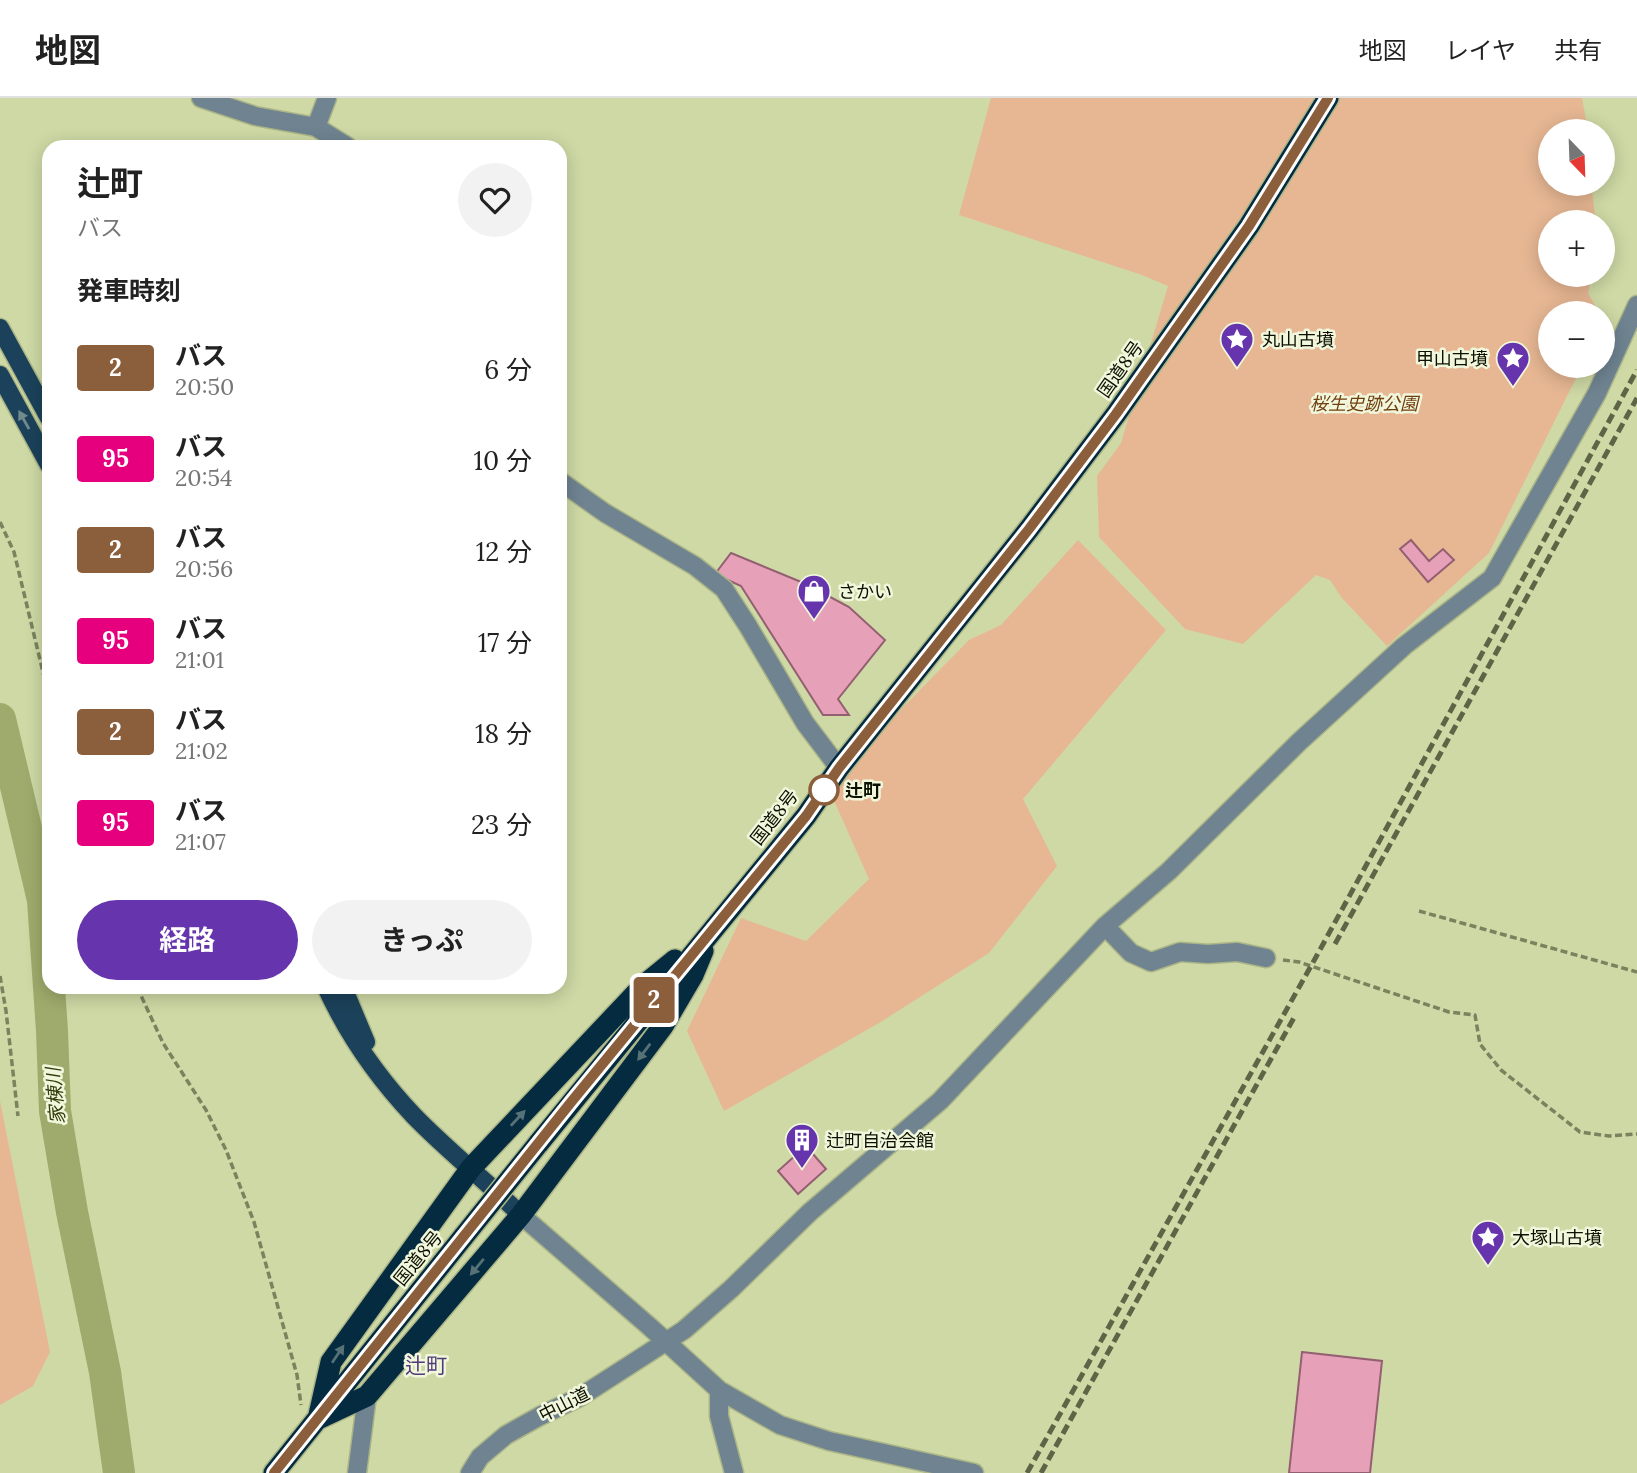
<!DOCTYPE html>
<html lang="ja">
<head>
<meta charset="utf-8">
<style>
	:root { --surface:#fff; --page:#f2f2f2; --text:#222; --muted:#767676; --line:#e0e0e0; --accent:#6635ad }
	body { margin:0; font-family:Lora,"Noto Sans JP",serif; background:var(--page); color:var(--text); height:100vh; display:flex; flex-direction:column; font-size:26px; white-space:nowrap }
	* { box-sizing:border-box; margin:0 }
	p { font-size:23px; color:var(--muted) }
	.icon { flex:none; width:38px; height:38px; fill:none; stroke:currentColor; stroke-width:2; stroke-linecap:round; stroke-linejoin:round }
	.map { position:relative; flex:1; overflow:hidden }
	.sheet { position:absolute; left:42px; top:42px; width:525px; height:854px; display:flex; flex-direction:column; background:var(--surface); border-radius:21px; box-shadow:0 4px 18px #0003 }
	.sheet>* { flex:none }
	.badge { padding:0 14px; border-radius:5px; font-size:24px; line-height:46px }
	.needle { width:46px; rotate:157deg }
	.buttons { position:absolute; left:1538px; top:21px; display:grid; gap:14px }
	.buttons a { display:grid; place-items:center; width:77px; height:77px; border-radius:50%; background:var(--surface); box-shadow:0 4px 18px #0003; font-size:35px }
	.map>.badge { position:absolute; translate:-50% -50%; box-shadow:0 0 0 4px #fff }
	h2 { padding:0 35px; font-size:26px; line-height:63px }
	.round { display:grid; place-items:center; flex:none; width:74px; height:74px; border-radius:37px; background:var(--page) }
	.head { display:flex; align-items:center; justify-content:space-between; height:119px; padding:0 35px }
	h1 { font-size:33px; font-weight:700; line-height:52px }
	.primary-button { display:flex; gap:14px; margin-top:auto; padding:14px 35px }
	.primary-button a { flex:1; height:80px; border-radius:42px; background:var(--accent); color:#fff; font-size:28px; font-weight:700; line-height:80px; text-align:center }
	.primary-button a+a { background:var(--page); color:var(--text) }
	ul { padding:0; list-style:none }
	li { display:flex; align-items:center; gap:21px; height:91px; padding:0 35px }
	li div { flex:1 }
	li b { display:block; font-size:26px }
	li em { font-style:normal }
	li .badge { min-width:77px; font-weight:700; text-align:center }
	header { display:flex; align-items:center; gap:42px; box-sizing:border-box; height:98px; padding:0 35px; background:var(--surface); border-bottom:2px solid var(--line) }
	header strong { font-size:33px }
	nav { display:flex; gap:38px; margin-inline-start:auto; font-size:24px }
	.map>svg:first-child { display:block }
</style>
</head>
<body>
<header>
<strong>地図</strong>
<nav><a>地図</a><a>レイヤ</a><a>共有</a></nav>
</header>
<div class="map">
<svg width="1637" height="1375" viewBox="0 0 1637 1375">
	<rect width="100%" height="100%" fill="#ced9a5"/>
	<path fill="#e7b793" d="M991 0H1582L1588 33H1550V86H1591L1596 124H1550V177H1592L1588 195 1599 215H1550V268H1582L1489 455 1387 548 1341 499 1330 482 1316 477 1243 546 1185 531 1099 439 1097 378 1121 345 1168 188 1142 177 959 117Z
		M1078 442 1166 532 1023 701 1057 768 989 855 879 925 724 1013 687 933 741 820 806 843 869 781 827 687 969 542 1001 527Z
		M0 1003 50 1254 33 1288 0 1307Z"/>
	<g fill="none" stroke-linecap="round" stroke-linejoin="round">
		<path stroke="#9fab6c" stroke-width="32" d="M0 621 43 802 52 933 55 1013 72 1114 105 1274 119 1375"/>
	</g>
	<path fill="#e6a1b8" stroke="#935f71" stroke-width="2" d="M1411 442 1429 463 1443 451 1454 462 1428 484 1400 451Z
		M731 455 806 486 849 509 885 542 838 601 849 617H823L741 488 715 476Z
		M806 1048 826 1071 798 1096 778 1073Z
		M1302 1254 1382 1263 1370 1375H1289Z"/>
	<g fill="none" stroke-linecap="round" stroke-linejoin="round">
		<defs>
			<path id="minor" d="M201 0 255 18 316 29 348 49
				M316 29 327 0
				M560 383 605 415 695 468 724 491 748 528 805 625 839 670
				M1105 828 1131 855 1151 864 1180 854 1208 856 1237 854 1266 860
				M521 1117 650 1229 719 1292 780 1327 829 1343 974 1375
				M719 1292V1318L734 1375
				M357 1375 367 1298
				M470 1375 480 1359 506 1337 540 1318 580 1299 684 1232 731 1191 810 1114 940 1003 1105 828 1169 773 1299 644 1404 548 1492 480 1597 295 1637 207"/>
			<path id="major" d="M0 230 49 320
				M0 277 49 367
				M326 889C347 935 379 981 414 1018 447 1052 486 1083 521 1117
				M343 889 366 944"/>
			<path id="highway" d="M538 1046 806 718 839 670 1029 431 1116 316 1249 128 1328 0
				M318 1321 331 1264 471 1070 643 888 675 862
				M318 1321 367 1298 521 1117 663 928 693 877 703 853
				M274 1375 464 1138"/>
		</defs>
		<use href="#minor" stroke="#abb587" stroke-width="21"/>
		<use href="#major" stroke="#abb587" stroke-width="21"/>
		<use href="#highway" stroke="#abb587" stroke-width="24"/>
		<path stroke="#7a825e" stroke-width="3.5" stroke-dasharray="7 3.5" stroke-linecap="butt" d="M0 424 14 454 49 599
			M1419 813 1637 874
			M1283 862 1299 864 1449 914 1475 917 1480 946 1501 972 1580 1034 1609 1038 1637 1036
			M0 878 6 913 18 1018
			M137 889 163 945 206 1012 226 1052 254 1124 297 1277 301 1307"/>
		<use href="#minor" stroke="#6f8391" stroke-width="18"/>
		<use href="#major" stroke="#1b425a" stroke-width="18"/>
		<use href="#highway" stroke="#042b40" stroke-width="21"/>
		<path stroke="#5e6546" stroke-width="5" stroke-dasharray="10 5" stroke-linecap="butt" d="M1335 846 1637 300
			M1027 1375 1316 859 1637 272
			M1041 1375 1296 916"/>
		<defs>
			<path id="highway-bridge" d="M464 1138 538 1046"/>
		</defs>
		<use href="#highway-bridge" stroke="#abb587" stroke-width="24" stroke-linecap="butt"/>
		<use href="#highway-bridge" stroke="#042b40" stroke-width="21"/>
	</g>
	<defs><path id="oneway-solid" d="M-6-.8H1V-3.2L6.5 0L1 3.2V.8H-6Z" transform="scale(1.75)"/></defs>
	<use fill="#718a8e" href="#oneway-solid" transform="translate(24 322) rotate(-119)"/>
	<g fill="#577277">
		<use href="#oneway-solid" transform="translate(644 954) rotate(127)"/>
		<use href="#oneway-solid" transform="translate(518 1020) rotate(-47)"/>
		<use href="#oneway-solid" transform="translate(477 1169) rotate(130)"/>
		<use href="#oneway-solid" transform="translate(338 1256) rotate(-56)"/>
	</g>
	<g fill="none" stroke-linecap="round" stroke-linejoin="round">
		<defs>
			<path id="line" d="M274 1375 572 1003 806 718 839 670 1029 431 1116 316 1249 128 1328 0"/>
		</defs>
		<use href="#line" stroke="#fff" stroke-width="16"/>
		<use href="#line" stroke="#8b5e3c" stroke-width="10"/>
	</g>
	<defs>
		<symbol id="sight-pin" viewBox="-11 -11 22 30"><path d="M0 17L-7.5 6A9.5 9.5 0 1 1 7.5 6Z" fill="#6635ad" stroke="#f1f7dc"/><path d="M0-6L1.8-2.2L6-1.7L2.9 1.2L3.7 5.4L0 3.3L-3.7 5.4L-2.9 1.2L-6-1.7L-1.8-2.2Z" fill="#fff"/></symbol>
		<symbol id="shop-pin" viewBox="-11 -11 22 30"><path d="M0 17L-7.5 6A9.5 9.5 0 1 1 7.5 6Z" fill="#6635ad" stroke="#f1f7dc"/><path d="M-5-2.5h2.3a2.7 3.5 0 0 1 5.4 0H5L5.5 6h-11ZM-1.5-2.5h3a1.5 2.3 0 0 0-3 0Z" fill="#fff"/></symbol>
		<symbol id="building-pin" viewBox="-11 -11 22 30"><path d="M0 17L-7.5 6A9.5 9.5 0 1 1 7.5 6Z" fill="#6635ad" stroke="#f1f7dc"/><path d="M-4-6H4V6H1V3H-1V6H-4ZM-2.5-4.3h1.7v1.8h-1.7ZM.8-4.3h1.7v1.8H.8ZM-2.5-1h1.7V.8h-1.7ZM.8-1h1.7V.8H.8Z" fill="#fff"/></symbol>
	</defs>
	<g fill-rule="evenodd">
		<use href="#sight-pin" x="1218" y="222" width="38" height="52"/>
		<use href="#sight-pin" x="1494" y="241" width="38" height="52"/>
		<use href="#shop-pin" x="795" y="474" width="38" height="52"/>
		<use href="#building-pin" x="783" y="1023" width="38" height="52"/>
		<use href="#sight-pin" x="1469" y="1120" width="38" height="52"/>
	</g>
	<circle fill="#fff" stroke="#8b5e3c" stroke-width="3.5" cx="824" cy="692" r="14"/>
	<g text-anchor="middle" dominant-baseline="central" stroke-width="5" stroke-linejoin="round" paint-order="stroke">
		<g font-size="18" fill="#0d1001" stroke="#f1f7dc" text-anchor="start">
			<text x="1262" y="241">丸山古墳</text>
			<text x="1488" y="260" text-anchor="end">甲山古墳</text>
			<text x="838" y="493">さかい</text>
			<text x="826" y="1042">辻町自治会館</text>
			<text x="1512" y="1139">大塚山古墳</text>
		</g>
		<g font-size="18" fill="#0d1001" stroke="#f1f7dc">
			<text transform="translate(1120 271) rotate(-55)">国道8号</text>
			<text transform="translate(774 719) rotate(-52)">国道8号</text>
			<text transform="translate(418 1160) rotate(-51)">国道8号</text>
			<text transform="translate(564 1306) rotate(-27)">中山道</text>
		</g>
		<g font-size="18" font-style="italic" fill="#713e0d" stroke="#f1f7dc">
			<text x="1364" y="305">桜生史跡公園</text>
		</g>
		<g font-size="18" font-weight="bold" fill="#0d1001" stroke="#f1f7dc" text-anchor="start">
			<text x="845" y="692">辻町</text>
		</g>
		<g font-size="19" font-style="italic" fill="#353c0b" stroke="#f1f7dc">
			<text transform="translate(55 998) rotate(-95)">家棟川</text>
		</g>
		<g font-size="21" fill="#503b78" stroke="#f1f7dc">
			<text x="426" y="1267">辻町</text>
		</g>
	</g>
</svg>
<div class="buttons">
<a><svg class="needle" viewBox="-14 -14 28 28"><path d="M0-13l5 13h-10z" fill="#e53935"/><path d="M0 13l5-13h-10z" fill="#767676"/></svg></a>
<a>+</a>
<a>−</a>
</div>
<b class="badge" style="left:654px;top:902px;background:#8b5e3c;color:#fff">2</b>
<section class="sheet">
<div class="head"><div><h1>辻町</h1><p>バス</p></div><a class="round"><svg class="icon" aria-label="heart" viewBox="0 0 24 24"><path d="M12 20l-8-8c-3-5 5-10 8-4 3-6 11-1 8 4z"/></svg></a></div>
<h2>発車時刻</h2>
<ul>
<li><span class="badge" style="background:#8b5e3c;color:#fff">2</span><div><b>バス</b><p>20:50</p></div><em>6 分</em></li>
<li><span class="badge" style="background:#e6007e;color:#fff">95</span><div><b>バス</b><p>20:54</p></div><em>10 分</em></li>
<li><span class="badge" style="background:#8b5e3c;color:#fff">2</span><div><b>バス</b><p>20:56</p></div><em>12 分</em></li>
<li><span class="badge" style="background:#e6007e;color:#fff">95</span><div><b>バス</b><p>21:01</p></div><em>17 分</em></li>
<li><span class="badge" style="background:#8b5e3c;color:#fff">2</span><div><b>バス</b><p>21:02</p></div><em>18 分</em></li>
<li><span class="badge" style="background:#e6007e;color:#fff">95</span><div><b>バス</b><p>21:07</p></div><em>23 分</em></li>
</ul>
<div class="primary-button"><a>経路</a><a>きっぷ</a></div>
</section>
</div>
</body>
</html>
